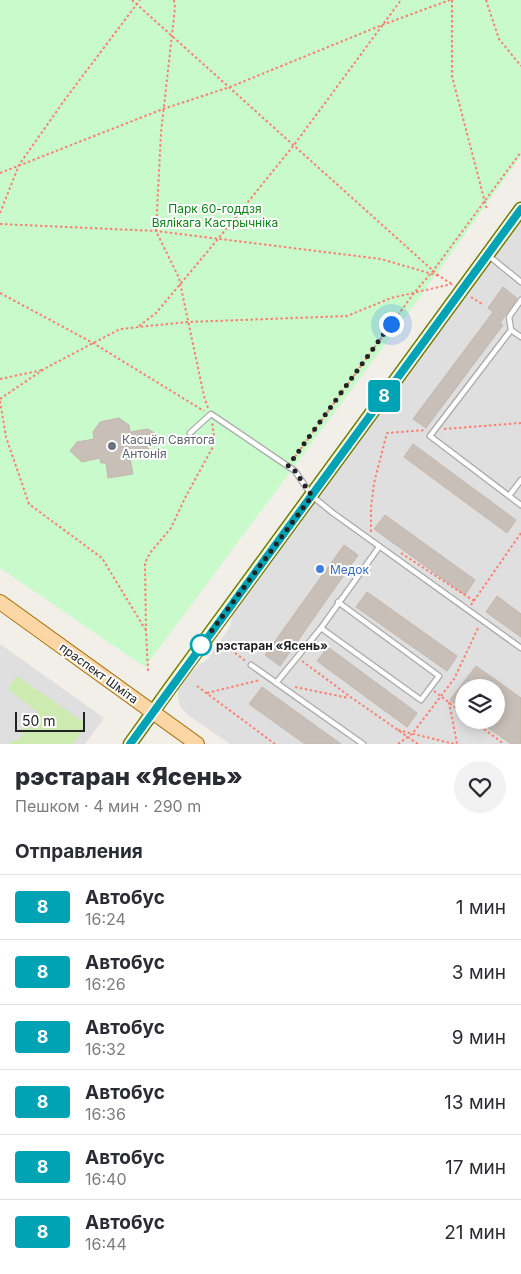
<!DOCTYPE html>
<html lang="ru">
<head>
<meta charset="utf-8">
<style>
	:root { --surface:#fff; --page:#f2f2f3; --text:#2b2b33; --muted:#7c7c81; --line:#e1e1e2 }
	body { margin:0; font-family:Inter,sans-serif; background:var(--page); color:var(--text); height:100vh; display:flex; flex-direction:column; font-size:19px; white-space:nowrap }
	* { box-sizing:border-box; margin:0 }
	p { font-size:16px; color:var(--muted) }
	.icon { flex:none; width:28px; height:28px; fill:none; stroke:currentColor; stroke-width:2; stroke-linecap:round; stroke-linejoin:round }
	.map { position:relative; height:744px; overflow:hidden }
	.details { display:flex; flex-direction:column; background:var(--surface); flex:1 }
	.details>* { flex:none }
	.badge { padding:0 10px; border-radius:4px; font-size:18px; line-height:32px }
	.buttons { position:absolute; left:455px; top:679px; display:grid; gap:10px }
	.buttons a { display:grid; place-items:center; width:50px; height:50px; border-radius:50%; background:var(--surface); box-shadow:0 2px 12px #0003; font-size:25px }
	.scale { position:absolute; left:15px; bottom:12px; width:70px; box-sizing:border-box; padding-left:5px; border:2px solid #222; border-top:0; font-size:14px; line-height:18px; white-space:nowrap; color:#222; -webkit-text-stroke:4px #fff; paint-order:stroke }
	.you { position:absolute; width:25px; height:25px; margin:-12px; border:4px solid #fff; border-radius:50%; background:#1a73e8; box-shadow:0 0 0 8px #1a73e833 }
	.map>.badge { position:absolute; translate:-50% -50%; box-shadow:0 0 0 2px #fff }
	h2 { padding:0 15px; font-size:19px; line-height:45px }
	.round { display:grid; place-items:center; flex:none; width:52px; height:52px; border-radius:26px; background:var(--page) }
	.headline { display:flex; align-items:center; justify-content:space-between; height:85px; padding:0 15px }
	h1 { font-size:24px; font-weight:800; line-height:38px }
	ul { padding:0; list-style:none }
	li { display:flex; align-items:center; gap:15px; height:65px; padding:0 15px; border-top:1px solid var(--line) }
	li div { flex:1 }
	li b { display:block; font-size:19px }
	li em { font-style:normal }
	li .badge { min-width:55px; font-weight:700; text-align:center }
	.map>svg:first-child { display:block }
</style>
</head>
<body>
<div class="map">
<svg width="521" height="744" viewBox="0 0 521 744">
	<rect width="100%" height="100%" fill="#f2efe9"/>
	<path fill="#e0dfdf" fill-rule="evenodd" d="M521 222V744H230L188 715 180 706 178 699V689L183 681 198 665 208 659 231 625 232 615ZM464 688H496V720H464Z
		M0 644 104 718 85 744H0Z"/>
	<path fill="#cdebb0" d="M17 676 85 723 86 726 73 744H7L19 739 23 734 22 730 25 725 30 726 38 715 35 710 9 690V686Z"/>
	<path fill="#c8facc" d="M0 0H521V156L407 315 145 667 0 568Z"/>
	<path fill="#c7bfb8" stroke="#c4b6ab" d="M503 287 517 298 500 323 503 325 426 428 413 419 493 312 488 308Z
		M119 418 129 425 130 432 148 429 158 435 148 450 133 453 134 457 130 458 133 474 108 478 106 463H101L100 458 82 462 70 451 77 442 94 439 93 432 100 422Z
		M413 444 516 520 507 533 404 457Z
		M385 515 475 580 465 595 374 529Z
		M344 545 358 555 280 666 265 655Z
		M367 592 457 656 447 671 356 607Z
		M497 596 521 614V637L486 612Z
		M328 647 417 713 407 727 317 661Z
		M476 666 521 698V744H511L477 720H496V688H464V710L450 700Z
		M262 687 341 744H305L249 704Z"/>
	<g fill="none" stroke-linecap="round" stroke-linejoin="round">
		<defs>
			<path id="lane" d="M489 256 521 282
				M511 330 509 317 521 300
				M521 337 511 330 430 436 509 496 521 480
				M190 433 211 414 295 471 312 496 333 513 521 648
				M509 496 521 505
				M321 628 421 700 439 676 338 602
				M251 665 363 744
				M276 683 321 628 379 547"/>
			<path id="secondary" d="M130 744 170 688 521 209"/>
			<path id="primary" d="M0 602 197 744"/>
		</defs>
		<use href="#lane" stroke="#a9a9a9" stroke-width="7"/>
		<use href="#secondary" stroke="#707d05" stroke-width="15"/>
		<use href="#primary" stroke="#a06b00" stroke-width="16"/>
		<path stroke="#fa8072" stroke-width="2" stroke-dasharray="2.5 2.5" stroke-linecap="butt" d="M132 0 439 276 452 284
			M174 0 175 8 161 133 156 231 179 278 204 396 208 408
			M452 0V76L487 210
			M486 0 499 39 521 66
			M0 173 163 109 230 87 382 25 450 0
			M0 213 19 165 66 98 140 0
			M0 224 156 231 381 259 439 276
			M0 293 93 343 204 411
			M471 297 482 304
			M139 326 156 313 218 239 294 145 401 0
			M0 379 42 370
			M0 399 44 369 120 329 188 322 347 316 391 298 452 284
			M0 401 6 437 29 504 102 558 145 629
			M444 429 521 423
			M292 461 414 293 433 271 521 152
			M371 532V508L374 483 387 433 426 430
			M401 553 474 601
			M471 605 521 533
			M227 647 247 662
			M302 661 352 698 418 744
			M148 671 146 631 145 563 150 553 171 528 185 498 215 443 212 422
			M197 686 275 744
			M295 687 349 698
			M434 691 464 714
			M207 693 260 680
			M449 702 457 744
			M472 720 504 744
			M398 730 454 744
			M398 744 412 734 454 679 479 626"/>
		<use href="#lane" stroke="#fff" stroke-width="4.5"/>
		<use href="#secondary" stroke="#f7fabf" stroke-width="12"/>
		<use href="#primary" stroke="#fcd6a4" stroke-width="14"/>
	</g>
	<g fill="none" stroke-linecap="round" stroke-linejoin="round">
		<defs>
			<path id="line" d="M130 744 521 209"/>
		</defs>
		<use href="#line" stroke="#fff" stroke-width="11"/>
		<use href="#line" stroke="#00a3b4" stroke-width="8"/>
		<path stroke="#222" stroke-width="5" stroke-dasharray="0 9" d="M201 645 312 496 295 471 288 466 391 324"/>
	</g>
	<circle fill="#6b7280" stroke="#fff" stroke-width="2" cx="112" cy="446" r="5"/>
	<circle fill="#3f7fe0" stroke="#fff" stroke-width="2" cx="320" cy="569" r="5"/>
	<circle fill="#fff" stroke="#00a3b4" stroke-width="2.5" cx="201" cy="645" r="10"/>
	<g text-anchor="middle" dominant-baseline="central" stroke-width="4" stroke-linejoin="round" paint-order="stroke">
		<g font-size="12" fill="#0c8416" stroke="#fff">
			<text x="215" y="208">Парк 60-годдзя<tspan x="215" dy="14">Вялікага Кастрычніка</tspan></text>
		</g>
		<g font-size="12" fill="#5b616d" stroke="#fff" text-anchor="start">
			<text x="122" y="439">Касцёл Святога<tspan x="122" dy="14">Антонія</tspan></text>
		</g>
		<g font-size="12" fill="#366cbe" stroke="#fff" text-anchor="start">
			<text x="330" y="569">Медок</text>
		</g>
		<g font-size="12" font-weight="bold" fill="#222" stroke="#fff" text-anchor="start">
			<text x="216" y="645">рэстаран «Ясень»</text>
		</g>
		<g font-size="12" fill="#222" stroke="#fff">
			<text transform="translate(99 673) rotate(36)">праспект Шміта</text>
		</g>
	</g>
</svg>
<div class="buttons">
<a><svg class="icon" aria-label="layers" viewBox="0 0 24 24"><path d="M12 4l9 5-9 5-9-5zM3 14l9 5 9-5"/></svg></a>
</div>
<div class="scale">50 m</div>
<div class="you" style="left:391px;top:324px"></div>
<b class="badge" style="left:384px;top:396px;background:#00a3b4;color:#fff">8</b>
</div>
<section class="details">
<div class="headline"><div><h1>рэстаран «Ясень»</h1><p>Пешком · 4 мин · 290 m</p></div><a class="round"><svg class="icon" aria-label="heart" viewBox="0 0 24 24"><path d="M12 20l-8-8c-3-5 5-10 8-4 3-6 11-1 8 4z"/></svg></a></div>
<h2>Отправления</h2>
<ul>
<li><span class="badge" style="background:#00a3b4;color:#fff">8</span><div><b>Автобус</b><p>16:24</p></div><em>1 мин</em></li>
<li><span class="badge" style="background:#00a3b4;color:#fff">8</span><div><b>Автобус</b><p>16:26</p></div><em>3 мин</em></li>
<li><span class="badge" style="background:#00a3b4;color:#fff">8</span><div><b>Автобус</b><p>16:32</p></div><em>9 мин</em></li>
<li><span class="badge" style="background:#00a3b4;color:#fff">8</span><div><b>Автобус</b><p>16:36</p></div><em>13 мин</em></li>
<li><span class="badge" style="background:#00a3b4;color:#fff">8</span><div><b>Автобус</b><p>16:40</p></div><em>17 мин</em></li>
<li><span class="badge" style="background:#00a3b4;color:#fff">8</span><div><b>Автобус</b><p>16:44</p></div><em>21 мин</em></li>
</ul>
</section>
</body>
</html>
